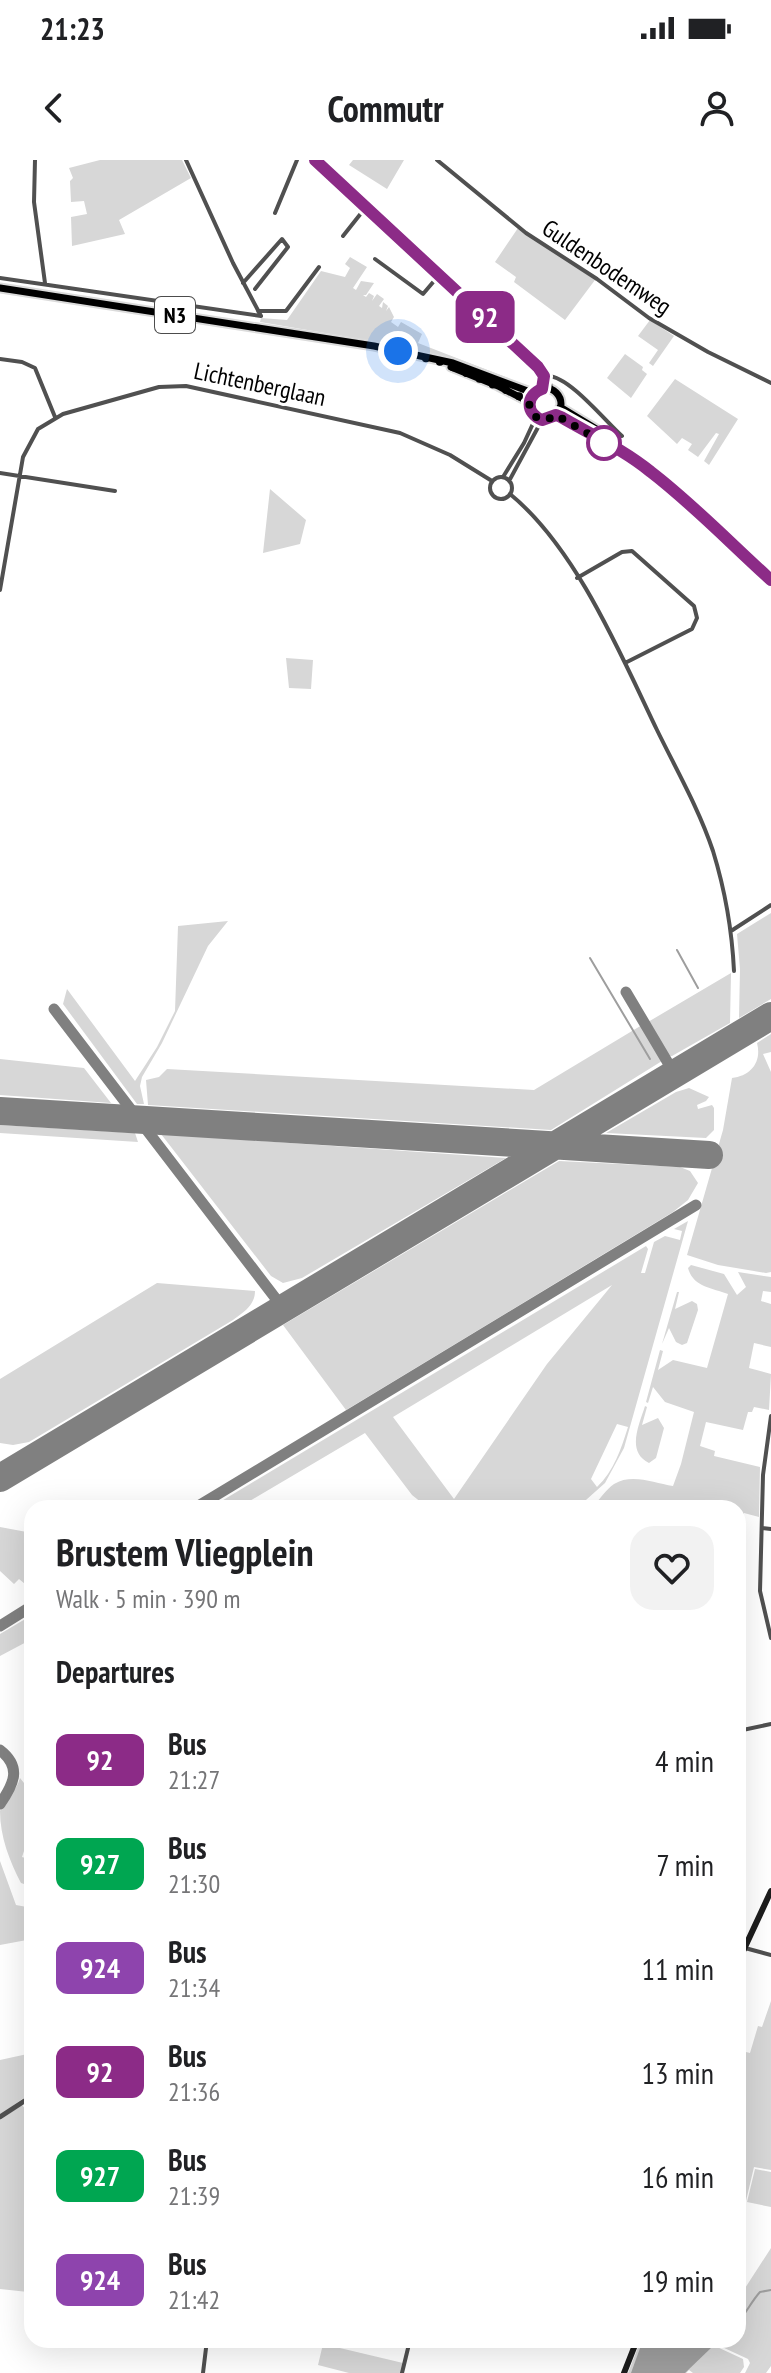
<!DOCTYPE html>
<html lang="en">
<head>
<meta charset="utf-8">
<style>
	:root { --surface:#fff; --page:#f2f2f2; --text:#202124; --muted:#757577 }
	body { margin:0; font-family:"PT Sans Narrow",sans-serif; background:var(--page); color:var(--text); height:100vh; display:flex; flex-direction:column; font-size:30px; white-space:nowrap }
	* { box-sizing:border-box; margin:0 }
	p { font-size:26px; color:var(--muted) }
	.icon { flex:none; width:44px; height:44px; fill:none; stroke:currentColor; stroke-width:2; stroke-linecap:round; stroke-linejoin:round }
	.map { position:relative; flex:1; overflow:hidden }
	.sheet { position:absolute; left:24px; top:1340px; width:722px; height:848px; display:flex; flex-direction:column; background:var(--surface); border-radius:24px; box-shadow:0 8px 32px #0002 }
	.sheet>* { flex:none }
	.badge { padding:0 16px; border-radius:12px; font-size:28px; line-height:52px }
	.you { position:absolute; width:40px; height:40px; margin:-20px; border:6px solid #fff; border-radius:50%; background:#1a73e8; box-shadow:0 0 0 12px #1a73e833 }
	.map>.badge { position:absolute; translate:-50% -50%; box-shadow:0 0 0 4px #fff }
	h2 { padding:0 32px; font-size:30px; line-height:72px }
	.round { display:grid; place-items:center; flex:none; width:84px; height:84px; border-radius:24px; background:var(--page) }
	.overview { display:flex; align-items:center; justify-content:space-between; height:136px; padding:0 32px }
	h1 { font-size:38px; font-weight:700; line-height:60px }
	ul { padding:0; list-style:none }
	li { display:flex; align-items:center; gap:24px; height:104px; padding:0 32px }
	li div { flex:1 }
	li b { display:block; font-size:30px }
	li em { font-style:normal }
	li .badge { min-width:88px; font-weight:700; text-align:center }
	.status { display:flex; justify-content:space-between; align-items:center; height:56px; padding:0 40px; background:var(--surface); direction:ltr }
	.status svg { height:22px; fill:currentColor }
	header { display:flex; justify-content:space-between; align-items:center; height:104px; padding:0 32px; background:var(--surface); font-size:36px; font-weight:700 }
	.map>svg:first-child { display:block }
</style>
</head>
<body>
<div class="status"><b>21:23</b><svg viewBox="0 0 49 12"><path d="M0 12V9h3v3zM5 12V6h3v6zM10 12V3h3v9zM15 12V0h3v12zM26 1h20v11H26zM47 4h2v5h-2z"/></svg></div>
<header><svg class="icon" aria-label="back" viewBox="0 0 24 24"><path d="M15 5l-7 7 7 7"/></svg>Commutr<svg class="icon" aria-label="person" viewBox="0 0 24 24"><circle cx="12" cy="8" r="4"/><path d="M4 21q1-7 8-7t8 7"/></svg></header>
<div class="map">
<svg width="771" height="2213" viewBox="0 0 771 2213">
	<rect width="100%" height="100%" fill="#fff"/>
	<path fill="#d7d7d7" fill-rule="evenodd" d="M100 0H182L191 18 119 60 125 74 72 86 71 57 87 54 84 41 71 42 70 21 73 18 69 8Z
		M353 0H404L387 29 349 5Z
		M518 68 595 120 565 160 514 122 516 117 495 102Z
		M350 97 367 107 353 128 356 130 361 121 374 123 366 135H363L366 137 369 133 374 136 372 141 377 134 384 139 379 146 382 148 383 142 388 146 386 151 389 147 394 157 391 162 398 167 401 162 422 174 418 183 508 218 507 221 469 206 390 184 260 162 261 158 287 160 321 111 345 117 350 108 345 104Z
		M650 160 674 176 653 206 649 203 658 190 638 176Z
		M625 194 643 207 642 210 647 214 631 238 607 218Z
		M675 219 738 259 709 305 704 301 719 274 716 273 698 297 688 290 692 284 682 278 677 284 647 256Z
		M270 329 306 360 300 384 263 393Z
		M286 498 313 500 311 529 289 528Z
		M771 753V839L739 858 740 809 737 774Z
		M228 761 208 786 162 883 142 917 140 926 144 944H137L63 844 67 829 135 921 157 887 175 851 178 766Z
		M731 813 730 863 672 896H668L648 862Z
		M642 865 662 901 551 970 148 945 146 920 159 917 167 909 534 930Z
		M771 874V892L763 894 771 912V1112L766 1113 718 1105 687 1095 723 970 732 918C751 916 762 902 757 883Z
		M0 899 84 908 111 943 0 935Z
		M689 928 709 937 706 941 697 945 698 949 712 945 714 948V970L706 978 606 973 676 932Z
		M0 965 135 973 138 982 0 973Z
		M161 974 506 998 302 1118 283 1123 271 1116Z
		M559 1001 680 1007 690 1011 698 1023 688 1040 673 1052 346 1250 283 1165Z
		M688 1061 624 1288 605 1323 577 1348H456L452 1346 453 1341 427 1347 412 1335 365 1273 238 1348H210L646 1086 648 1089 641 1113H645L654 1082 665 1076 680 1080 682 1071 674 1069ZM612 1125 547 1204 454 1339 393 1257ZM617 1264 628 1267C621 1289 614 1311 597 1327L591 1319Z
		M691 1105 724 1114 737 1135 746 1127 738 1112 771 1117V1132L763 1131 761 1141 771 1144V1187L754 1183 749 1208 771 1214 769 1250 754 1247 752 1252H748L743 1270 706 1262 700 1286 715 1291 714 1296 760 1307 759 1357 744 1353 741 1364 738 1362V1348H702L684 1343 682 1348H591C599 1341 606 1329 614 1324 632 1313 654 1323 673 1326L681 1304 694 1252 665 1242 653 1227 648 1243 646 1242 660 1190 663 1191 658 1210 673 1200 707 1208 728 1134C712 1128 693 1127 688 1108Z
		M157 1123 255 1131C255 1145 244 1152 233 1160L29 1282 13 1285 0 1283V1219Z
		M677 1132H679L675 1149 692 1141 697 1144 698 1150 687 1183 682 1185 676 1182 669 1168 662 1184Z
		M645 1246 647 1247 642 1265 658 1258 664 1268 656 1298 649 1303C626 1292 639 1265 645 1246Z
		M0 1367 32 1373V1417L25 1424 19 1419 14 1424 0 1411Z
		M32 1455V1479L0 1496V1474Z
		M20 1618 32 1633V1685L24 1691 22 1697 32 1700V1730L30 1726 21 1723C10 1702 0 1677 0 1651 4 1639 16 1633 20 1618Z
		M0 1701 16 1745 32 1748V1779L0 1785Z
		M771 1841V2010L754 2007 745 2045 738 2044V1987L743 1971 738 1969V1930L744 1906 738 1905V1890L750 1893 758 1866 762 1867Z
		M32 1893V1932L0 1955V1900Z
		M22 1945 32 1957V2122L28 2132 0 2129V1960Z
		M755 2009 771 2012V2047L747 2042Z
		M771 2088V2206L766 2213H745L750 2203 748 2199 707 2180H738V2139Z
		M641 2180H702L743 2199 744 2207 740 2213H693L689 2210 686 2213H628Z
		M323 2184 403 2203 401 2213H349L318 2205Z"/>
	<path fill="#9e9e9e" d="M643 2180H700L712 2187 685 2213H631Z"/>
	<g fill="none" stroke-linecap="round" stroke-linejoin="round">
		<path stroke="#9e9e9e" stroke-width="2" d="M677 790 698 828
			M590 798 650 899
			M738 2162C747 2152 751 2142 760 2132L771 2130
			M712 2181 713 2180"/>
		<path stroke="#808080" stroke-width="11" d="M626 832 674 913
			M54 849 283 1148
			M195 1348 696 1045
			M0 1466 32 1446
			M0 1590C22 1607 14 1624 0 1644"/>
		<path stroke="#808080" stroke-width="28" d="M0 951 709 995
			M0 1318 771 856"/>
		<defs>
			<path id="primary" d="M0 128 374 186 453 203 533 233
				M451 207 498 226 529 242
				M529 244a16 16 0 1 1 32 0a16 16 0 1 1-32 0Z
				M560 247 616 281 622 291
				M556 255 622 291 650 311 771 420"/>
		</defs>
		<use href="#primary" stroke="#dbdbdb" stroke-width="11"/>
		<path stroke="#505050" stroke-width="4" d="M35 0 34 42 45 123
			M186 0 233 103 261 156
			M437 0 526 73 597 119 649 158 708 192 771 223
			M275 53 297 0
			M343 76 366 47
			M375 99 423 134 440 114
			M0 118 261 156
			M243 123 282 79 288 87 255 129
			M258 151H286L319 107
			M0 199 22 202 35 208 55 257
			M548 216C569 216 606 262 622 276
			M0 313 115 331
			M503 317 524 283 536 257
			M490 328a11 11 0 1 1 22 0a11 11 0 1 1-22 0Z
			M509 321 542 260
			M510 334C576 388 620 493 657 570 676 609 699 649 713 691 725 730 732 770 734 811
			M577 418 622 392 632 391 694 446 697 458 692 469 625 503
			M0 430 23 297 38 269 63 254 159 227 186 226 400 273 450 295 492 321
			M731 771 771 745
			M771 1256 763 1315 760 1431 771 1478
			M762 1368 771 1369
			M738 1571 771 1564
			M738 1777 748 1782
			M745 1788 771 1795
			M203 2213 207 2180
			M402 2213 410 2180"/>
		<path stroke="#505050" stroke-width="5" d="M0 1957 32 1936"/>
		<path stroke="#1d1d1d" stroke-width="6" d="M315 0 544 211 548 216 550 230
			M542 229 543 213
			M738 1802 771 1731
			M624 2213 637 2180"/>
		<use href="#primary" stroke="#000" stroke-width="7"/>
	</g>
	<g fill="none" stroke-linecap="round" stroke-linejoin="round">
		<defs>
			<path id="line" d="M315 0 538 207 544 216 542 229C526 235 525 253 542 260L556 255 561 257C592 275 624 290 651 312 694 345 731 384 771 420"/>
		</defs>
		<use href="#line" stroke="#fff" stroke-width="18"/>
		<use href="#line" stroke="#8c2b87" stroke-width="12"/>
		<path stroke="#000" stroke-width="8" stroke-dasharray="0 14.4" d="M398 191 441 202 515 234 529 242 530 249 536 257 546 260 556 255 604 283"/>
	</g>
	<circle fill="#fff" stroke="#8c2b87" stroke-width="4" cx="604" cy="283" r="16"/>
	<g text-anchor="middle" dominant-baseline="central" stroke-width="6" stroke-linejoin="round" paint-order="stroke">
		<rect fill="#fff" stroke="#4c4c4c" stroke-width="2" x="155" y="137" width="40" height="36" rx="6"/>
		<g font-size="22" font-weight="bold" fill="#000">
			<text x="175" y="155">N3</text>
		</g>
		<g font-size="24" fill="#000" stroke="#fff">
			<text transform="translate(607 107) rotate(34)">Guldenbodemweg</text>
			<text transform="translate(260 224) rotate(12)">Lichtenberglaan</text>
		</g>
	</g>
</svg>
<div class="you" style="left:398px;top:191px"></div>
<b class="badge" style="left:485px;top:157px;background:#8c2b87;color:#fff">92</b>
<section class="sheet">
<div class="overview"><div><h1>Brustem Vliegplein</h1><p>Walk · 5 min · 390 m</p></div><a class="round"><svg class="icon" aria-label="heart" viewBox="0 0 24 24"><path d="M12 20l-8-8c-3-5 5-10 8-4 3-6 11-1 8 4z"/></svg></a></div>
<h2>Departures</h2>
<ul>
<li><span class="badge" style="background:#8c2b87;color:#fff">92</span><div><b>Bus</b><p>21:27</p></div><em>4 min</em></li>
<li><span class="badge" style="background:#00a651;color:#fff">927</span><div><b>Bus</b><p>21:30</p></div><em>7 min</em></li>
<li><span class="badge" style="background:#8e44ad;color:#fff">924</span><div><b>Bus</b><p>21:34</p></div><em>11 min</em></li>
<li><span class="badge" style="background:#8c2b87;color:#fff">92</span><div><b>Bus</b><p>21:36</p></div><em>13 min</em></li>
<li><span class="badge" style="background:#00a651;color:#fff">927</span><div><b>Bus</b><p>21:39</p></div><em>16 min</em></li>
<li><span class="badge" style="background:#8e44ad;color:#fff">924</span><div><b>Bus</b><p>21:42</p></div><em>19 min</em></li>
</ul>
</section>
</div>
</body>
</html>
